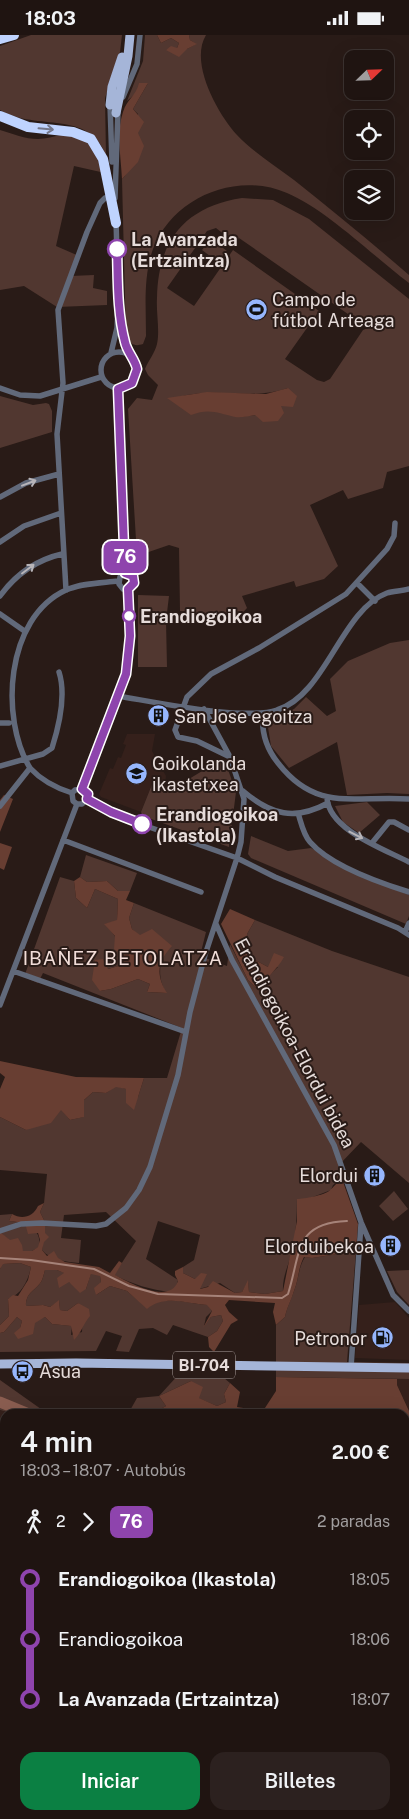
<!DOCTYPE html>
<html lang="es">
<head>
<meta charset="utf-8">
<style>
	:root { --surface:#1f1411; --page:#2c211f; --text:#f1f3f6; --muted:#a19e9f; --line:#3c3331; --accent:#0b8043 }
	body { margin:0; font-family:"Public Sans",sans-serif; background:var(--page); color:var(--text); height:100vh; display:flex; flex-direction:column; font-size:19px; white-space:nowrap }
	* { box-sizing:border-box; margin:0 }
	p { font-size:16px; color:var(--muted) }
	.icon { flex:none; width:28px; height:28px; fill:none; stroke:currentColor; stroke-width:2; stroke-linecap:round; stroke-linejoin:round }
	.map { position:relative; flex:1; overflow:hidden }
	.drawer { position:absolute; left:0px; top:1374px; width:410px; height:411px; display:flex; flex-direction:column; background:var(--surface); border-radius:15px 15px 0 0; box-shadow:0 5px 20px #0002,0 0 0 1px var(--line) }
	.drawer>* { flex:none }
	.badge { padding:0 10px; border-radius:8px; font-size:18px; line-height:32px }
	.needle { width:32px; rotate:67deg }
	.fabs { position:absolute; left:344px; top:15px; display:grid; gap:10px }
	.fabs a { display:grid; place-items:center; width:50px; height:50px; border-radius:10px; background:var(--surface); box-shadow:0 5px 20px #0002,0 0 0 1px var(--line); font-size:25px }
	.map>.badge { position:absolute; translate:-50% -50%; box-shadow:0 0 0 2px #fff }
	.legs { display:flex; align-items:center; gap:8px; height:55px; padding:0 20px; font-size:16px }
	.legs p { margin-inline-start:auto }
	.overview { display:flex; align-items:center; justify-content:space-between; height:85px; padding:0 20px }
	h1 { font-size:28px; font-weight:600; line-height:38px }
	.primary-button { display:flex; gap:10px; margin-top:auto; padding:10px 20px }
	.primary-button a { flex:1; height:58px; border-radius:15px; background:var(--accent); color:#fff; font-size:20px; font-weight:600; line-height:58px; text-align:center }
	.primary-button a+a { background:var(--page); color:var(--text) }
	ul { padding:0 20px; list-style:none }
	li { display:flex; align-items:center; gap:18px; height:60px; font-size:19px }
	li i { display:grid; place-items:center; width:8px; height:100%; margin:0 6px; background:currentColor }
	li i::after { content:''; width:12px; height:12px; margin:-6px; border:4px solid; border-radius:50%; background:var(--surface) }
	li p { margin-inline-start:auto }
	li:first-child i { background:linear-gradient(#0000 50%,currentColor 0) }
	li:last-child i { background:linear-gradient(currentColor 50%,#0000 0) }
	.status { display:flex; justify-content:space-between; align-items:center; height:35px; padding:0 25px; background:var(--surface); direction:ltr }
	.status svg { height:14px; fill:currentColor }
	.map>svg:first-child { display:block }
</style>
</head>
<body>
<div class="status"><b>18:03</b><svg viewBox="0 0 49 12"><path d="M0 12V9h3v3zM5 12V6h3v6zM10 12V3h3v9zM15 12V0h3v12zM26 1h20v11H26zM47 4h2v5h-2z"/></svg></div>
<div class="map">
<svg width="409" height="1784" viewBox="0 0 409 1784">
	<rect width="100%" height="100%" fill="#291b17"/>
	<path fill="#35201b" d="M127 699H155L152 716 166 741 165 752 153 747 141 777 101 762 99 759 110 733 113 734 118 722 121 723 126 710 123 709Z
		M395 1267 409 1283V1325L355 1323 359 1270Z
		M397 1344H409V1376L397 1350Z
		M0 1375 14 1379H5V1440H0Z"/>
	<path fill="#513730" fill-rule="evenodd" d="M31 0H122L120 17 105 63 106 120C88 74 38 97 0 75V11Z
		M145 0H157L161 8 171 3 179 8 177 13 166 15 187 14 196 9 190 5 189 0H206C189 28 218 79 237 100 253 117 276 131 294 145 333 176 372 208 409 240V248C373 221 327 175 287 158 236 136 173 162 153 214 143 242 146 272 146 301L143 309C134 312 131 309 126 302L122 144C137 130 138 98 138 79L133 74 148 48 127 66 143 26Z
		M0 95C13 99 25 104 38 104 46 104 54 101 62 100 90 98 96 116 105 138L74 131 56 211 79 221 71 241 94 240 93 253 107 256V270L57 272 24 251 0 255Z
		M242 163 273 165 309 184 409 264V431L387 437 383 453 348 464 343 455 310 470 338 531 324 544 296 552 294 546 242 561 247 573 235 586 180 576 179 513 169 510 137 521 128 374 137 363 152 365 158 350 148 340 145 334C148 326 155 318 157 309 160 295 156 278 157 263 158 205 185 172 242 163ZM216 193 235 208 239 203 368 293 363 295 330 344 324 347 317 345 285 324 319 276 233 215 194 271 167 253 207 196ZM288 353 281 371 256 380 237 382 222 377 204 375 179 362C214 351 253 366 288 353Z
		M211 204 227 216 218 227 202 215Z
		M0 361 33 370 46 368 49 369 52 376V397L0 413Z
		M138 560 169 561 166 586 167 632H138Z
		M409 605V759L387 758 347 760 337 707 289 733 271 711 267 686 294 674 306 662 327 681 336 676 330 644 348 626 390 608Z
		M217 727 226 729 236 757 229 812 143 781 141 777 153 747 165 752 189 744Z
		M367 767 380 780 359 798 343 787 335 771Z
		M251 801 288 816 311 813 360 841 409 860V881L406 889 251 823 248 819Z
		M86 820 137 838 130 856H118L107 846 87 847 80 842Z
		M60 842 74 846 76 863 87 873 95 854 118 864 117 886 105 889C115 900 126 914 122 930L108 934 100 956 111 954 138 944 150 949 147 957 166 958C159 945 159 936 162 922L132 894 129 883 134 868 206 897 200 921 227 931 230 909 248 945 259 956 263 946 278 932H268L253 924 247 899 255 885 332 916 409 942V1148L361 1107 338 1131 342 1144 333 1150 331 1155 305 1165 297 1164C297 1181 296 1197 293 1213 290 1227 282 1241 283 1256L265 1259 249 1257 248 1247 242 1257 235 1258 220 1248 199 1254 195 1244 183 1238V1232L194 1225 200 1200 158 1186 146 1224 178 1245 176 1253 171 1257C150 1255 133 1249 114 1240L136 1206 106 1177 64 1180 61 1203 81 1205 79 1228C67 1227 50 1225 42 1215L45 1187 40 1177 44 1168 47 1139 0 1135V1082L26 1095 61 1074 70 1085 83 1082 84 1065 93 1057 106 1058 116 1051 126 1054 138 1062 144 1043H167L182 993 43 938 38 948 24 942Z
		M394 1156 408 1174 393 1186 379 1171Z
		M12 1179 9 1186C24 1188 43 1193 39 1212L32 1216H23L3 1200 0 1197V1180Z
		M356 1216 347 1327 409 1328V1344L276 1342V1290L285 1282C287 1272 291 1265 294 1256 299 1244 298 1233 305 1222L312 1223Z
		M20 1228 31 1232C28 1246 22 1259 8 1264L9 1281 0 1290V1234L2 1229Z
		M45 1235H57L65 1238 69 1247 86 1254 91 1238 100 1240 101 1247 96 1260 110 1251 127 1256 147 1273C165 1259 187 1269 208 1270L212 1276 206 1282 204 1291 211 1282 221 1280 223 1286 217 1296 208 1302 173 1290 167 1300 153 1293 139 1294 129 1317 116 1316 122 1301 106 1296 96 1316 0 1317V1298L4 1297 17 1282 22 1286 20 1293 45 1282 52 1289 72 1291 71 1300 82 1297 83 1273 78 1268 67 1276 60 1275 59 1266 50 1272 43 1270 26 1271C26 1257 34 1257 41 1247 43 1244 44 1238 45 1235Z
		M409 1235V1270L397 1257 387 1236Z
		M180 1338H218L230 1348 224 1359 226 1367 217 1371 198 1363 191 1346 159 1361 166 1371 157 1376V1379H128L137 1363 159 1361Z
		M0 1345 48 1379H14L0 1375Z
		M0 1479 5 1480V1506L0 1503Z
		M405 1485 409 1487V1519L405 1516Z
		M5 1528V1778H0V1530Z
		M405 1533 409 1536V1622L405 1621Z
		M405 1638 409 1641V1670H405Z
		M409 1697V1758H405V1699Z
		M110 1780H322L319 1784H110Z"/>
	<path fill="#683e32" d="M157 0H189L190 5 197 9 187 14 179 22 166 15 171 11 177 13 179 8 171 3 161 8Z
		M139 48H148L133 74 144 87 138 98 144 111 138 127 122 144C121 123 116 98 123 77 127 64 136 61 139 48Z
		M288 353 297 361 293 372 281 371 284 378 278 386 263 387 255 380C249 381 241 383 235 382 218 378 209 373 191 380L167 363 207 357 266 359Z
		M4 760 13 764 0 797V765Z
		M0 808 12 812 4 835 0 833Z
		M80 842 87 847 107 846 118 856H130L126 865 134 868 129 883 132 894 140 900 152 894 172 911C158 926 155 939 167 958L147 957 150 949 138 944 111 954 100 956 92 945 95 925 103 924 108 934 122 930 124 921 114 914 115 901 104 889 117 885 118 864 95 854 87 873 76 863 74 846Z
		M230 874 255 885 247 899 253 924 268 932 274 918 284 922C277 935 265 943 259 956L248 945 221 889Z
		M0 1026 76 1042 144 1043 134 1075 126 1068V1054L116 1052 106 1058 93 1057 84 1065V1082L70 1085 61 1075 51 1088 26 1095 0 1082V1054L5 1042 0 1038Z
		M342 1144 358 1189 356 1216 312 1223 304 1222C298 1233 299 1244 294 1256 291 1266 287 1272 285 1282L276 1290 273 1277 275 1268 229 1265 225 1270 229 1277 238 1285 231 1289 214 1317 209 1312 208 1302 217 1296 223 1286 221 1280 211 1282 203 1293 212 1276 207 1270C187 1269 165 1259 147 1274L127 1256 110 1251 96 1260 94 1253 101 1247 100 1241 91 1239 86 1254 80 1258 69 1247 59 1253 57 1243 64 1238 57 1235H45C44 1238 43 1244 41 1247 34 1257 26 1257 26 1271L43 1270 50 1272 59 1265 60 1275 67 1276 78 1268 89 1274 90 1281C83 1289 82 1297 74 1305L71 1291 52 1289 45 1282 35 1288 33 1299 18 1304 14 1298 20 1293 22 1286 17 1282 4 1297 0 1298V1290L9 1281 8 1264 13 1260 18 1261 28 1245 31 1232 20 1228 3 1229 0 1234V1197L10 1205 18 1203 22 1210 23 1216H32L38 1212 40 1205 38 1198 28 1199 25 1188 9 1186 12 1179C22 1185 33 1182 38 1171L44 1168 40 1177 45 1187V1198L49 1202 44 1207 42 1215 47 1221 54 1216 58 1223 65 1227 99 1232 110 1238 119 1226 122 1228 115 1240C130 1248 170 1270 178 1246L175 1240V1236L183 1232V1238L195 1244 201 1238 207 1239 200 1254 208 1252 213 1246 235 1258 242 1257 248 1245 249 1257 265 1259 283 1256 297 1186V1164C304 1164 324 1160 329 1156 334 1152 336 1148 342 1144Z
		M276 1342 397 1344V1350L409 1376V1406L405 1403V1379H157V1376L166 1371 159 1361 191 1346 203 1352 199 1363 217 1371 226 1367 224 1359 230 1348 240 1357 237 1372 263 1376 276 1356Z
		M405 1422 409 1425V1487L405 1485Z
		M0 1503 5 1506V1528L3 1529 0 1530Z
		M405 1670H409V1697L405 1699Z
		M11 1780H35L42 1784H14Z"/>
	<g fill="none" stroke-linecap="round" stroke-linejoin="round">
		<path stroke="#a68379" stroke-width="2" d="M0 1223 31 1225 94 1234 129 1251 158 1259 282 1263 288 1259C301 1218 294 1188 347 1186"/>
		<path stroke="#8a5d50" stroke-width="11" d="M0 1367 29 1379
			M405 1522 409 1525"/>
		<path stroke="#61697a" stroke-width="5.5" d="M123 62 137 29 140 0
			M112 127 110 70 120 49
			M115 163 118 75
			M116 187C118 231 115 278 129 320
			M101 335a18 18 0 1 1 36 0a18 18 0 1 1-36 0Z
			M111 318 117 293 118 271
			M0 353 20 360 40 361 101 342
			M118 354 125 538
			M0 462 26 448 59 439
			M0 507 24 491 61 478
			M125 538 120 542 119 549 123 554 128 555
			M125 538 131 539 135 546 134 551 128 555
			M357 548 375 566
			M66 555 57 399 63 348 58 275 87 197 100 168 105 163 110 162
			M0 561C16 539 36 525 62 519
			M0 579 23 595
			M118 661C155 667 244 686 277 675 326 660 341 575 387 558 393 556 402 556 409 554
			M204 674 229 720
			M263 678C261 697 266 713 278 728 317 778 354 760 409 764
			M0 688H9
			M0 731 43 719 52 713C59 691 66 659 59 637
			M82 754 126 639 130 601 128 555
			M243 756C271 780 295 786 328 768
			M72 758C56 753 42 746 30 733 0 684 5 583 66 555 82 548 101 548 118 546
			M327 763C329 795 384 814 409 827
			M87 764 132 786 237 823 275 842 398 893 409 900
			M77 769H82L87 764 88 759 82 754
			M77 769 73 766 72 758 75 755 82 754
			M0 771 30 733
			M298 778C301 787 303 799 310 807 330 830 380 848 409 857
			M63 805 201 857
			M372 808 389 787H394L409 795
			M216 889 232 925 334 1110 361 1187 393 1260 409 1276
			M405 897 409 888
			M13 936 186 997
			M0 970 77 769
			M0 1196 21 1189 42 1188 96 1191 106 1189 126 1173 139 1155 150 1132 178 1040 190 977 205 920 237 823 241 807 244 764 230 722 197 706 178 702 175 695 187 662 211 639 259 613 346 559 387 514 394 501 395 488
			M351 1332 361 1189
			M405 1510 409 1513
			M0 1599 5 1595
			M98 1780V1784
			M302 1780 304 1784"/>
		<path stroke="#a5b5d8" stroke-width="9" d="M110 70 112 52 122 22
			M116 78 128 21 130 0
			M0 1329 76 1328 409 1333"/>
		<path stroke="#bfd3fe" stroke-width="10" d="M0 4 14 0
			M0 81 28 92 73 97 91 104 103 124 116 188"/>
	</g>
	<defs><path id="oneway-shaft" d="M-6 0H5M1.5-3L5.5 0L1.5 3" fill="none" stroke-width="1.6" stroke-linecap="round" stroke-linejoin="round" transform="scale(1.25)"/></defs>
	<use stroke="#74778a" href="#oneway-shaft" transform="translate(46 94) rotate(5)"/>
	<g stroke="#b7b4b8">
		<use href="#oneway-shaft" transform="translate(29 448) rotate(-21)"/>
		<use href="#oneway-shaft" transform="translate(28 534) rotate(-37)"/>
		<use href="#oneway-shaft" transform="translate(356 800) rotate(27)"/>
	</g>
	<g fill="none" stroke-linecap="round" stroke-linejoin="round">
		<defs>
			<path id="line-1" d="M117 214C118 245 117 277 125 307 127 317 135 324 137 334L132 348 118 354 125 538 133 541 134 548 128 554 130 601 126 639 82 754 88 759 87 764 111 777 142 789"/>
		</defs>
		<use href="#line-1" stroke="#fff" stroke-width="11"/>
		<use href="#line-1" stroke="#8e44ad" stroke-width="8"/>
	</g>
	<defs>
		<symbol id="stadium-disc" viewBox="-11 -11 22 22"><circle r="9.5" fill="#96b6fd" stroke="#291b17"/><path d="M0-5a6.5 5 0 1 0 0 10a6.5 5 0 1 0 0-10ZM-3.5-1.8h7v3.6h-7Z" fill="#111"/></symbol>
		<symbol id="building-disc" viewBox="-11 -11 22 22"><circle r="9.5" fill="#96b6fd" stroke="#291b17"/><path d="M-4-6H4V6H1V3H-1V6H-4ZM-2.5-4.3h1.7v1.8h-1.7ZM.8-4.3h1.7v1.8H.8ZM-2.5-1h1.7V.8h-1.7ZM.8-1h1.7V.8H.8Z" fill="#111"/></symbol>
		<symbol id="school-disc" viewBox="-11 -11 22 22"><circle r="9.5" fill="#96b6fd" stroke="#291b17"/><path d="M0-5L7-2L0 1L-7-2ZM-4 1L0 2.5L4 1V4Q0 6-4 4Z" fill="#111"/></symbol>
		<symbol id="fuel-disc" viewBox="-11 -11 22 22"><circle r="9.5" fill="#96b6fd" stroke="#291b17"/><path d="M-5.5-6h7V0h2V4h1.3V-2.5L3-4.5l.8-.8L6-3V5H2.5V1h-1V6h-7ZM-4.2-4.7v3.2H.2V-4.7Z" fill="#111"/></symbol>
		<symbol id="bus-disc" viewBox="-11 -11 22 22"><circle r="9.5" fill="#96b6fd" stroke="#291b17"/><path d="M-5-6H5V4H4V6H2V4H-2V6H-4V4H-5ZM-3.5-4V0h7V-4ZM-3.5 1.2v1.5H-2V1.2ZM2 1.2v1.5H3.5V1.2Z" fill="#111"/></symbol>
	</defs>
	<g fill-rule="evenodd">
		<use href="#stadium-disc" x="244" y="262" width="25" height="25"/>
		<use href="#building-disc" x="146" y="668" width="25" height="25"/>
		<use href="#school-disc" x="124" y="726" width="25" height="25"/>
		<use href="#building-disc" x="362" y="1128" width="25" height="25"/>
		<use href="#building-disc" x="378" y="1198" width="25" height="25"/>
		<use href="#fuel-disc" x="370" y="1290" width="25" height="25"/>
		<use href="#bus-disc" x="10" y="1324" width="25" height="25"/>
	</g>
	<g fill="#fff" stroke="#8e44ad" stroke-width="2.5">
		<circle cx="117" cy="214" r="9"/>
		<circle cx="129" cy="581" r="6"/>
		<circle cx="142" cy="789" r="9"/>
	</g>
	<g text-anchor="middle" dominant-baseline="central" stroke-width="4" stroke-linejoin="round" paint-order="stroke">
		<rect fill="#291b17" stroke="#ada2a0" stroke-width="1" x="173" y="1316.5" width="62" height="27" rx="4"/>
		<g font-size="16" font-weight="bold" fill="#e6dcda">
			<text x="204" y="1330">BI-704</text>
		</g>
		<g font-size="18" font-weight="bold" fill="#e6dcda" stroke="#291b17" text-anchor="start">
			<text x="131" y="204">La Avanzada<tspan x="131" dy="21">(Ertzaintza)</tspan></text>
			<text x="140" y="581">Erandiogoikoa</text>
			<text x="156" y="779">Erandiogoikoa<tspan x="156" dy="21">(Ikastola)</tspan></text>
		</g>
		<g font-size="18" fill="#e6dcda" stroke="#291b17" text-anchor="start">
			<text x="272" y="264">Campo de<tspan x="272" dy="21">fútbol Arteaga</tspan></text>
			<text x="174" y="681">San Jose egoitza</text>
			<text x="152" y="728">Goikolanda<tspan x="152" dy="21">ikastetxea</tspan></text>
			<text x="358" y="1140" text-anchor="end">Elordui</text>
			<text x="374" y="1211" text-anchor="end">Elorduibekoa</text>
			<text x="367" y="1303" text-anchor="end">Petronor</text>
			<text x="39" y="1336">Asua</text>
		</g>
		<g font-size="18" fill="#e6dcda" stroke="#291b17">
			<text transform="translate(295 1008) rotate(62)">Erandiogoikoa-Elordui bidea</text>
		</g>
		<g font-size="19" letter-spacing="1" fill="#f2ded9" stroke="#291b17">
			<text x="123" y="923">IBAÑEZ BETOLATZA</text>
		</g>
	</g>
</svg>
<div class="fabs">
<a><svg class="needle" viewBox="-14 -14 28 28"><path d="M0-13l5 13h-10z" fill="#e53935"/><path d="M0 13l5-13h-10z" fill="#a19e9f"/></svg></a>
<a><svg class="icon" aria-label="locate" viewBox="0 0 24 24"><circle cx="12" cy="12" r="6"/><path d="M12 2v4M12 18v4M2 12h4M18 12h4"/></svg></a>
<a><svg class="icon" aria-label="layers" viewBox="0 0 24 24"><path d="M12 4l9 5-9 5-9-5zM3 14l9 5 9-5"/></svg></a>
</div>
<b class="badge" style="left:125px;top:522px;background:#8e44ad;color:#fff">76</b>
<section class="drawer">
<div class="overview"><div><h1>4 min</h1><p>18:03 – 18:07 · Autobús</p></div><b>2.00 €</b></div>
<div class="legs"><svg class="icon" aria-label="walk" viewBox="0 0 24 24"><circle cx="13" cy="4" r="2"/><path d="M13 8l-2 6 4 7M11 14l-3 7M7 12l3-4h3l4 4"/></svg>2<svg class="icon" aria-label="forward" viewBox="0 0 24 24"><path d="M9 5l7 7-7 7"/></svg><b class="badge" style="background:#8e44ad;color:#fff">76</b><p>2 paradas</p></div>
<ul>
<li><i style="color:#8e44ad"></i><b>Erandiogoikoa (Ikastola)</b><p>18:05</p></li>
<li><i style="color:#8e44ad"></i><span>Erandiogoikoa</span><p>18:06</p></li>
<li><i style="color:#8e44ad"></i><b>La Avanzada (Ertzaintza)</b><p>18:07</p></li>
</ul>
<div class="primary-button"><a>Iniciar</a><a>Billetes</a></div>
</section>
</div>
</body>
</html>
